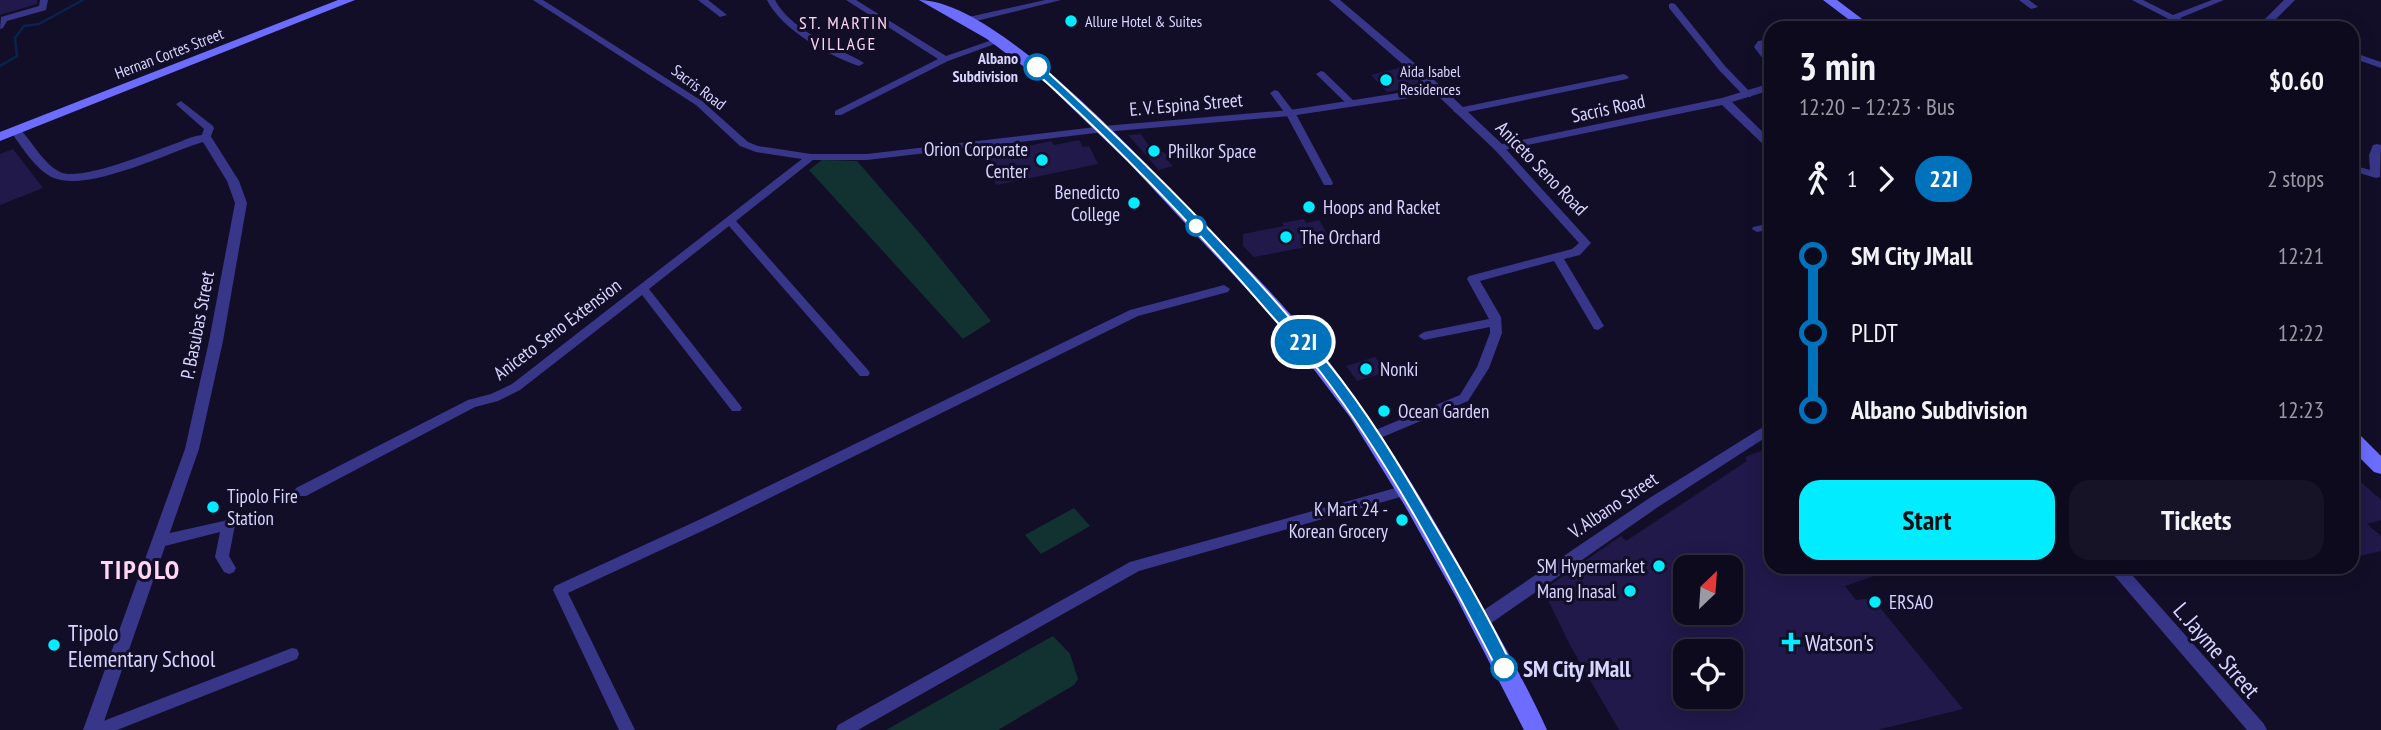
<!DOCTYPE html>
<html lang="en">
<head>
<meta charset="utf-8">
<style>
	:root { --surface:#0e0a1e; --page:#171327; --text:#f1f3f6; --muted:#9b9aa4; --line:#2e2b3c; --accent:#01edff }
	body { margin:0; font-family:"PT Sans Narrow",sans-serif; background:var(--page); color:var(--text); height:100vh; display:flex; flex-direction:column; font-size:26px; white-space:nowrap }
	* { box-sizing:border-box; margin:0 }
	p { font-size:23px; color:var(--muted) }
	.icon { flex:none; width:38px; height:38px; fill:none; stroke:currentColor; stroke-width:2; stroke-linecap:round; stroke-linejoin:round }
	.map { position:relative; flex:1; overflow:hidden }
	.sheet { position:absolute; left:1764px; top:21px; width:595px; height:553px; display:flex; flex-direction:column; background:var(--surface); border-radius:21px; box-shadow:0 4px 18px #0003,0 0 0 2px var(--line) }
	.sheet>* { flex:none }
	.badge { padding:0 14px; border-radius:23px; font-size:24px; line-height:46px }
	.needle { width:46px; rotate:25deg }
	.controls { position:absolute; left:1673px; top:555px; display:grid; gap:14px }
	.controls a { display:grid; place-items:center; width:70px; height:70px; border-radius:14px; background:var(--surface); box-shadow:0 4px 18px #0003,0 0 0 2px var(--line); font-size:35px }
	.map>.badge { position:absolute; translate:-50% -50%; box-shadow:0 0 0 4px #fff }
	.legs { display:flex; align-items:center; gap:10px; height:77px; padding:0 35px; font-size:23px }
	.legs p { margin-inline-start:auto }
	.headline { display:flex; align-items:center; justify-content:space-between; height:119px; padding:0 35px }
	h1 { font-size:38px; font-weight:700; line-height:52px }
	.button { display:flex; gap:14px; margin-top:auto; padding:14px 35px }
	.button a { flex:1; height:80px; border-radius:21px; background:var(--accent); color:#111; font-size:28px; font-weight:700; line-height:80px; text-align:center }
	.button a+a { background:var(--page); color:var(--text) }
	ul { padding:0 35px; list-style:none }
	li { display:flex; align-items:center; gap:24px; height:77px; font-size:26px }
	li i { display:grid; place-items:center; width:10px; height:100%; margin:0 9px; background:currentColor }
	li i::after { content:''; width:18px; height:18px; margin:-9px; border:5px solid; border-radius:50%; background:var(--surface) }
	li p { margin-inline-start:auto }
	li:first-child i { background:linear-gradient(#0000 50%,currentColor 0) }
	li:last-child i { background:linear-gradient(currentColor 50%,#0000 0) }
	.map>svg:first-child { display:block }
</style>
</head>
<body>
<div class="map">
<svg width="2381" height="730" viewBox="0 0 2381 730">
	<rect width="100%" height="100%" fill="#120e28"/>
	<path fill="#113230" d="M822 160 857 161 923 237 991 321 963 339 809 170Z
		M1074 508 1090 526 1041 554 1025 535Z
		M1053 636 1070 654 1078 679 1074 685 998 730H886Z"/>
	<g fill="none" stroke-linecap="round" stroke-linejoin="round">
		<path stroke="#09244c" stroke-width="2.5" d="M0 66 17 56 15 38 24 26 39 24 83 0"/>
	</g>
	<path fill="#21194a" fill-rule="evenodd" d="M0 0H37V4L0 15Z
		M1402 67 1423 85 1387 92 1371 75Z
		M1141 134 1152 150 1159 148 1169 157 1165 158 1173 166 1159 170 1128 135Z
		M1079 140 1083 147 1089 146 1098 164 996 185 987 155 1051 141 1054 145Z
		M13 149 43 188 0 205V154Z
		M1304 219 1306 223 1319 220 1332 242 1254 257 1243 246V234L1284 226 1282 223Z
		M1375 357 1386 372 1357 381 1346 366Z
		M1771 447V567H1873L1877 575 1845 586 1856 600 1872 598 1963 709 1877 730H1619L1571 647 1543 590 1621 536 1626 541 1747 461 1745 457ZM1685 567H1731V612H1685ZM1685 651H1731V696H1685Z
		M2352 474 2381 500V520L2367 524 2381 536V551L2352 558Z"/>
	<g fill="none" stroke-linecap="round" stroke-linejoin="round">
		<path fill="#373689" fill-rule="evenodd" d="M40 0H48L46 10 7 21 3 28 0 29 1 17 39 6Z
			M533 0H543L702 101 748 142 758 146 811 154H867L1104 126 1109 129 1104 132 867 160H813L736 221 868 370 870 373 868 376H860L729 226 649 289 740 405 742 408 740 411H732L642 295 520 390 498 401 475 407 306 496H296L294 492 296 488 468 400 491 394 512 384 802 159 756 152 740 146 696 105Z
			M698 0H708L727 15 720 17Z
			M767 0H775C787 23 817 39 840 50 848 55 857 58 864 63L859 66C829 56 781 29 767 0Z
			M846 0H856L946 56 995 39 998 38 1003 41 948 61 841 115H835V111L938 59Z
			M1045 0H1061L964 24 959 21 964 18Z
			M2019 0H2029L2038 7 2031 9Z
			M2132 0H2143L2173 15 2212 0H2224L2180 18 2198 28H2186Z
			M1672 3 1675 4 1725 66 1751 93V97H1745L1719 70 1669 8V4Z
			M2269 20 2284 26 2286 28H2273L2266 25V21Z
			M2352 52 2381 62V68L2352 58Z
			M1321 71 1324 72 1354 101V105H1348L1318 76 1316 74Z
			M1624 74 1629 77 1627 79 1458 114 1453 111 1458 108Z
			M1275 90 1278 91 1297 116 1333 183 1332 185H1324L1323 183 1287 116 1270 93Z
			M181 101 213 126 214 128 210 139H202L201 137 204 129 178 106 176 104Z
			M2377 144 2381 145 2380 177 2376 178 2352 171V165L2370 170 2369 155 2373 145Z
			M1499 145 1503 146 1591 243 1580 255 1564 259 1604 326 1598 330 1594 329 1554 261 1480 281 1501 317 1502 333 1489 368 1468 401 1378 439H1368L1367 436 1368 433 1460 395 1477 367 1490 333V327L1424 340 1418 336 1424 332 1489 319 1467 279 1469 276 1572 249 1579 243 1495 150 1494 148Z
			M1771 223V229L1757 232 1752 229 1753 227Z
			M1224 285 1230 289 1228 292 1138 316 713 526 568 593 635 730H619L553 590 555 586 703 518 1130 310Z
			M1406 485 1411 486 1413 490 1411 494 1139 571 858 730H836L838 725 1130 562Z
			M228 520 233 521 235 525 229 556 236 568 234 572 229 574 224 572 215 557 220 532 161 547 156 545 154 541 156 537 161 535Z
			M292 648 297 649 299 654 297 659 117 730H91L93 725Z"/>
		<path fill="#373689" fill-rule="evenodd" d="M1329 0H1340L1431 77 1502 144 1722 98 1771 83V90L1732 102 1771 140V149L1767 148 1722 105 1499 151 1495 150 1436 94 1290 116 1104 132 1098 129 1104 126 1290 110 1430 88Z
			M2284 0H2295L2267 28H2256Z
			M1771 39V45L1764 47 1771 55V65L1767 64 1754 47 1758 41Z
			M16 128 20 129C32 142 44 164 60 172 80 182 152 152 174 144 185 140 198 133 210 135L239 181 247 203 223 341 199 449 101 730H83L185 449 209 341 235 203 227 181 203 142C167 153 89 192 54 178 36 171 21 145 10 131Z
			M1771 422V434L1658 507 1487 626 1481 628 1475 626 1473 621 1475 616 1648 499Z
			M2107 567H2125L2264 724 2267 730H2247Z"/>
		<path fill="#6c6dff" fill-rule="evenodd" d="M338 0H355L0 141V132Z
			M919 0C994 0 1134 152 1187 206 1230 250 1274 293 1313 341 1330 362 1345 383 1360 405 1407 471 1447 542 1486 613 1507 651 1529 690 1547 730H1524L1456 597 1405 506 1350 417 1281 326 1128 162 1047 84 987 39Z
			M1823 0H1837L1874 28H1860Z
			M2352 432 2359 434 2381 456V474L2374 472 2352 450Z"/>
	</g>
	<path fill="#0072bc" stroke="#fff" stroke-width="2" d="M1033 65H1040C1142 158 1241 257 1328 363 1367 411 1400 466 1431 519 1460 568 1489 617 1513 668L1510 673 1504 675 1499 673C1446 570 1391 465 1321 373 1302 349 1281 327 1262 305 1190 222 1114 143 1033 70Z"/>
	<g fill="#01edff" stroke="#120e28" stroke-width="2.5">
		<circle cx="1071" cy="21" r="7"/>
		<circle cx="1386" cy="80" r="7"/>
		<circle cx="1154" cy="151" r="7"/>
		<circle cx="1042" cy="160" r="7"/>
		<circle cx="1134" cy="203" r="7"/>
		<circle cx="1309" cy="207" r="7"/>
		<circle cx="1286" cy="237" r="7"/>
		<circle cx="1366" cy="369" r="7"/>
		<circle cx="1384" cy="411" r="7"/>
		<circle cx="213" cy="507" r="7"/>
		<circle cx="1402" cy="520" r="7"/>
		<circle cx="1659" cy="566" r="7"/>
		<circle cx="1630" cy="591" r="7"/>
		<circle cx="1875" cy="602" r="7"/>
		<path d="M1787.5 631.5h7v7h7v7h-7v7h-7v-7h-7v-7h7z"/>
		<circle cx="54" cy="645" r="7"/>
	</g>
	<g fill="#fff" stroke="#0072bc" stroke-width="3.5">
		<circle cx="1037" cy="67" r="12"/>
		<circle cx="1196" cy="226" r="9"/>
		<circle cx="1504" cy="668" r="12"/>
	</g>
	<g text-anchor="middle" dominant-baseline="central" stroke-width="6" stroke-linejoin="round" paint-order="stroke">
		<g font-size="16" fill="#d8d5ff" stroke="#120e28" text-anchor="start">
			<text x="1085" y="21">Allure Hotel &amp; Suites</text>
			<text x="1400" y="71">Aida Isabel<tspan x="1400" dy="18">Residences</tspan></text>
		</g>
		<g font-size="16" fill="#d8d5ff" stroke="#120e28">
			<text transform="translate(169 53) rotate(-21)">Hernan Cortes Street</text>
			<text transform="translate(699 87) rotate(37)">Sacris Road</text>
		</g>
		<g font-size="16" font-weight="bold" fill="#d8d5ff" stroke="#120e28" text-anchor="end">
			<text x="1018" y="58">Albano<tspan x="1018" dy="18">Subdivision</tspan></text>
		</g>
		<g font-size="18" letter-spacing="2" fill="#ffd7f2" stroke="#120e28">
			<text x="844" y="22">ST. MARTIN<tspan x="844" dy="21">VILLAGE</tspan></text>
		</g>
		<g font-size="19" fill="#d8d5ff" stroke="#120e28">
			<text transform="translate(1186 104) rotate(-5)">E. V. Espina Street</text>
			<text transform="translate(1608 108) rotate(-12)">Sacris Road</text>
			<text transform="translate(1542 168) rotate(46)">Aniceto Seno Road</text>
			<text transform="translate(197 325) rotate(-79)">P. Basubas Street</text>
			<text transform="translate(557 329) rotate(-37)">Aniceto Seno Extension</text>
			<text transform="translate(1613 505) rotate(-34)">V. Albano Street</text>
		</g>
		<g font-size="19" fill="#d8d5ff" stroke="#120e28" text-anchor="start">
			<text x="1028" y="149" text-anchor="end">Orion Corporate<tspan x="1028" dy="22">Center</tspan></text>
			<text x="1168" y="151">Philkor Space</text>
			<text x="1120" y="192" text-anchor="end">Benedicto<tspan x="1120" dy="22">College</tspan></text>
			<text x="1323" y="207">Hoops and Racket</text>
			<text x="1300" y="237">The Orchard</text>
			<text x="1380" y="369">Nonki</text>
			<text x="1398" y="411">Ocean Garden</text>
			<text x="227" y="496">Tipolo Fire<tspan x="227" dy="22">Station</tspan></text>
			<text x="1388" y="509" text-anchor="end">K Mart 24 -<tspan x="1388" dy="22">Korean Grocery</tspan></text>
			<text x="1645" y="566" text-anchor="end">SM Hypermarket</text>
			<text x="1616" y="591" text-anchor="end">Mang Inasal</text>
			<text x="1889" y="602">ERSAO</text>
		</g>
		<g font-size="23" fill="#d8d5ff" stroke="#120e28" text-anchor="start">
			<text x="68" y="632">Tipolo<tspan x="68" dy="26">Elementary School</tspan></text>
			<text x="1805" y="642">Watson's</text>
		</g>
		<g font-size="23" fill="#d8d5ff" stroke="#120e28">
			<text transform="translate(2217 650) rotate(49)">L. Jayme Street</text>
		</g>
		<g font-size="23" font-weight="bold" fill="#d8d5ff" stroke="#120e28" text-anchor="start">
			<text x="1523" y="668">SM City JMall</text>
		</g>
		<g font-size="26" font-weight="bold" letter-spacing="2" fill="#ffd7f2" stroke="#120e28">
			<text x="141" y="569">TIPOLO</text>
		</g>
	</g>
</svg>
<div class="controls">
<a><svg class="needle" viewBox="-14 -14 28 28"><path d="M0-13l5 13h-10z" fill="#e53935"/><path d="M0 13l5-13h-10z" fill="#9b9aa4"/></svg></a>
<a><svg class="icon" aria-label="locate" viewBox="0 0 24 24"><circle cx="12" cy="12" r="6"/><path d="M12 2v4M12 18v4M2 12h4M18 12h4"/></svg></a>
</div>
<b class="badge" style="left:1303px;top:342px;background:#0072bc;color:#fff">22I</b>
<section class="sheet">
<div class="headline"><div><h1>3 min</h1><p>12:20 – 12:23 · Bus</p></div><b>$0.60</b></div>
<div class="legs"><svg class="icon" aria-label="walk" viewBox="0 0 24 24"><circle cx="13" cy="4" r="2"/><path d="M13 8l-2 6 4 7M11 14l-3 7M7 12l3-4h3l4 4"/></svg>1<svg class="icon" aria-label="forward" viewBox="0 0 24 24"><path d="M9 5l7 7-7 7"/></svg><b class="badge" style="background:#0072bc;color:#fff">22I</b><p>2 stops</p></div>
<ul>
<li><i style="color:#0072bc"></i><b>SM City JMall</b><p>12:21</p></li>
<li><i style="color:#0072bc"></i><span>PLDT</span><p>12:22</p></li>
<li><i style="color:#0072bc"></i><b>Albano Subdivision</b><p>12:23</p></li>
</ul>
<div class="button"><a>Start</a><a>Tickets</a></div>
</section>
</div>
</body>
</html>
